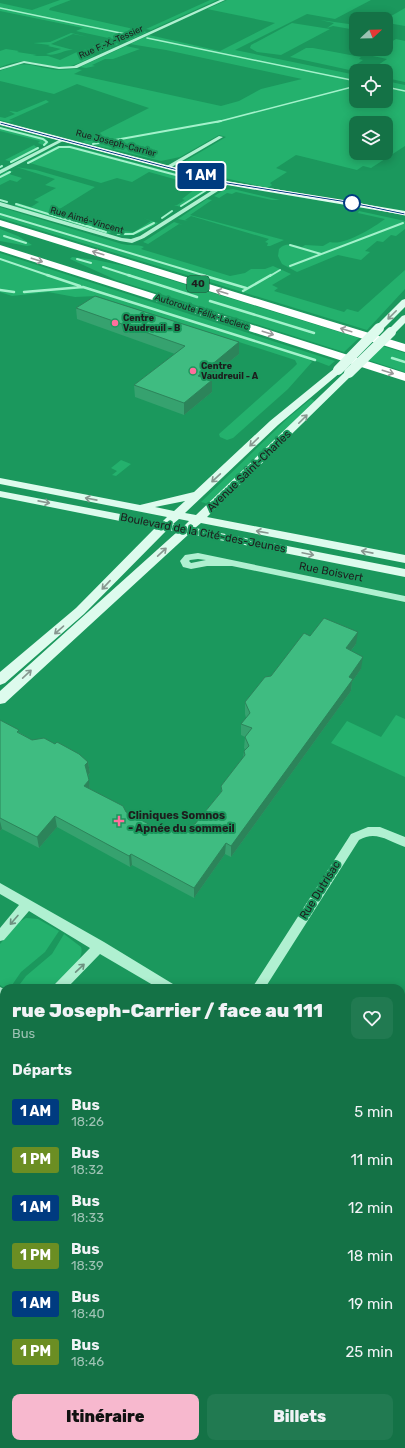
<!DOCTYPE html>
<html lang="fr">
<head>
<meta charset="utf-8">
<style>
	:root { --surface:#147246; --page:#217a51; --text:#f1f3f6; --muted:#9dc2b3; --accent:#f7b8ce }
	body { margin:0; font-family:Rubik,sans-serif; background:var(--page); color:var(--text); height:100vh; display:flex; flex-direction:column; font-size:15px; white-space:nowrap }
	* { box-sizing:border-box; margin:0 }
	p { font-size:13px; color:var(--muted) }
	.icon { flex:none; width:22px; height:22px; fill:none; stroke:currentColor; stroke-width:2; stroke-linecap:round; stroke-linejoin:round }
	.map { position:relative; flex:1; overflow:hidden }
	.side { position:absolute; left:0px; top:984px; width:405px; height:464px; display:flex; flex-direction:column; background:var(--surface); border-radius:12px 12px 0 0; box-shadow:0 2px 10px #0003 }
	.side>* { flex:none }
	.badge { padding:0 8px; border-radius:3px; font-size:14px; line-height:26px }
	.needle { width:26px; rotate:68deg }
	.buttons { position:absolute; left:349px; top:12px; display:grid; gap:8px }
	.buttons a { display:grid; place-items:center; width:44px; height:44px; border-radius:8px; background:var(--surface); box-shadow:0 2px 10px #0003; font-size:20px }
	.map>.badge { position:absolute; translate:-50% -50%; box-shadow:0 0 0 2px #fff }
	h2 { padding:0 12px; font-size:15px; line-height:36px }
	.round { display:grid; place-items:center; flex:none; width:42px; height:42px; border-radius:8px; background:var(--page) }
	.head { display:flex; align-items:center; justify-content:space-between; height:68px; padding:0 12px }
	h1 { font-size:19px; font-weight:800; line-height:30px }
	.primary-button { display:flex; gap:8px; margin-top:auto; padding:8px 12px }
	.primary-button a { flex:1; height:46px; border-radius:8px; background:var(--accent); color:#111; font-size:16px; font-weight:800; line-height:46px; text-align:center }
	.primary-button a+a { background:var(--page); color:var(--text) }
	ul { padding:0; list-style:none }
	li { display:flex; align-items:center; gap:12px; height:48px; padding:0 12px }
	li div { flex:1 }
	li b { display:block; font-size:15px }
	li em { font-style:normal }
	li .badge { min-width:44px; font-weight:700; text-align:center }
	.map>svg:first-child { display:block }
</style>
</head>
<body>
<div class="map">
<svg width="405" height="1448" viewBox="0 0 405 1448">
	<rect width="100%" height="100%" fill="#1b985d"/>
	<path fill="#24b16d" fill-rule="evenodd" d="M60 0H71L50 8 49 10 147 32 128 41H122L76 31 83 28 0 11V3L32 10Z
		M210 0H217L151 30 146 29Z
		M227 0H371L335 19 307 14 235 50 356 75V101H386V81L405 85V146L371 168 363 166 357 170 296 155 276 168 287 172 270 183 272 185 268 188 190 170 183 166 185 161 226 137 219 135 180 157 161 161 82 142 149 108 77 84 54 94 0 81V71C29 59 29 67 58 70 66 70 74 68 82 70L74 74 221 106 239 101 261 89 302 79 166 50 130 44 149 35 220 51 275 23 207 9ZM356 123H386V153H356Z
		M405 8V26L388 23 386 19Z
		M320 20 356 25V30L333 26 327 28 334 23Z
		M292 23 330 29 281 55 257 52 250 48 251 45Z
		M71 33 88 37 73 34 51 44 73 50C64 49 56 57 46 54L61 49 48 46 50 45 33 43 50 42Z
		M396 39 405 41V82L386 78V71H369L387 59 368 55 379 49H386V45Z
		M103 40 119 44 100 52 83 49H87L105 42Z
		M126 46 140 49 113 59H105L92 65 95 66 86 68 80 67Z
		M306 48H313L361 57 359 59 363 60 357 64 365 67 354 71 290 57Z
		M6 49 19 51 17 52 37 55 33 56H48L60 60 79 51 95 55C86 60 75 66 65 67 37 68 32 54 0 67V51Z
		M46 100 49 102 9 120 14 121 8 122 0 120V117L5 118 15 114 9 111 17 112Z
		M0 127 45 138 49 143 45 146 38 143 40 141 0 131Z
		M34 145 39 149 13 162 5 160Z
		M69 145 206 181 211 183 213 187 181 207 174 205H177L185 200 182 199 199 186 149 172 132 182 117 178 101 183 26 162 55 147Z
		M16 167 36 170 95 187 58 210 93 220 91 222 106 226 111 223 117 225 111 228 115 230 108 234 15 206V204L18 203 31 207 39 202 34 200 56 188 45 185 55 179Z
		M7 171H13L9 174 22 178 17 182 10 180 0 185V175Z
		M233 189 280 200H272L236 192 232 194 227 193 219 198 214 196 224 190Z
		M207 199 212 200 190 215 284 240 270 246H267L268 243 265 242 269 239 191 216 185 220 188 221 178 219Z
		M0 207 122 244C130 246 137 244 144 247L141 249 230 276 245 273 251 269H265L273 266 291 274 272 285 278 288 274 291 344 312 347 309 358 312 405 270V289L367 330 0 218Z
		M359 211 405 221V229L396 236 391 235 383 242 377 241 365 251 370 252 361 260 338 255 297 272 282 264 278 256 279 249C286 242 293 245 302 247L305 245 323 246 330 242C344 246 373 228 385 219L358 213Z
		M143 218 158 223C144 232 133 238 115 235L124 229 123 231 134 232 151 221 143 218 139 220Z
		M174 222 183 225 179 224 148 244 143 242Z
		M0 229 18 236 32 245 27 246 0 241Z
		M0 253 335 361 329 366 308 358 312 362 288 389 233 438 227 440 220 437 219 434 293 368 297 364 295 360 96 296 75 297 48 292 12 296 0 292Z
		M72 257 96 260 125 266 359 338 344 352 116 280 70 259Z
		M382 346 405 353V372L368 360Z
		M311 399 315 401 208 504 201 502 288 418Z
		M121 460 131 464 116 476 112 475 117 471 111 468Z
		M396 715 405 719V777L331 743 347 721 381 737Z
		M26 918 38 919 59 931 45 952 21 972 10 988H4L0 985V944L19 922Z
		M64 934 81 947C86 961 60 979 50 988H17L26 976 52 954Z"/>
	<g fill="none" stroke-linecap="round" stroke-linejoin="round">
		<path stroke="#a3f2cb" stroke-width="1.5" d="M0 8 135 36
			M147 38 356 81
			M386 87 405 91
			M217 122 356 86"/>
		<path stroke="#a3f2cb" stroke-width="2" d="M0 128 43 139 47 142 44 145
			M93 144 221 121
			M11 162 38 148
			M28 163 59 147H70L210 184 208 189 181 206
			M0 167 2 166
			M0 177 10 172
			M0 200 7 202
			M16 204 106 232
			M0 214 206 276
			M162 218 172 211
			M118 234H133L154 223
			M4 236 26 243
			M290 245 321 254
			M0 259 50 276
			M77 259 91 263
			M290 266 403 223
			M103 267 131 276
			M270 276 280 270"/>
		<path stroke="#a3f2cb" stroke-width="2.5" d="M47 275 80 286
			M128 275 197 297
			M202 275 246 288
			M0 290 14 292
			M243 291 271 275
			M24 292 83 287 315 360
			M210 301 314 333
			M392 358 405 362"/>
		<path fill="#b0f0d1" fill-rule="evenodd" d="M220 0H225L77 68 59 69 24 63 0 70V68L24 61 59 67 74 66Z
			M219 136 223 137 170 168 165 167Z
			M61 139 65 140 0 174V170Z
			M227 181 229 182V184L144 238 132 243 120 241 0 206V202L122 238 131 239 140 236Z
			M198 553 405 596V602L232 566H207L191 569 183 567 180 561 185 555ZM198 559 206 560 191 563 189 561 190 560Z
			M368 827H380L405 837V847C388 841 376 830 359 840L265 988H252L351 834Z
			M0 883 104 942 173 984 175 988H158L100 954 67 988H53L55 984 90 948 29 911 4 940 0 941V928L19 905 0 894Z
			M0 987 4 989V1002L0 1000Z
			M405 1117V1140L401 1142V1119Z
			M0 1241 4 1242V1257L0 1256Z
			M43 1444H59L57 1448H41Z
			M287 1444H303V1448H287Z"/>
		<path fill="#ddfbed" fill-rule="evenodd" d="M0 121 227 181 405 211V215L227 185 0 125Z
			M405 299V307L382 330H376V326L402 300Z
			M405 315V323L394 334H388V330L402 316Z
			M338 367 343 370 341 372 278 425 185 513 196 515 346 371H352L354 373 352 375 207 517 405 555V563L201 523 195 528 405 569V577L189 534 5 703 0 704V691L177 532 167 530 84 614 5 683 0 685V672L76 608 155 528 0 497V491L162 522 167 517 0 484V478L140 505 194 492 270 421 335 368ZM185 501 174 511 155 507ZM179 519 189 521 184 526 173 524Z"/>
		<path fill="#fff" fill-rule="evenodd" d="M0 220 405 344V352L0 226Z
			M0 245 405 373V381L0 251Z"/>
		<path stroke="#ddfbed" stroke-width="10" d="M338 370 379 328
			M349 373 391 332"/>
	</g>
	<path fill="#36a26f" d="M76 308 239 342V354L208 379 212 392 184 415 135 397 134 385 175 354 77 319Z
		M310 636 356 644 351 651 361 669 352 682 351 691 231 857 225 854 194 898 132 865 130 867 57 827 39 848 2 829 0 831V720L20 733 32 740 88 762 90 773 88 776 90 789 126 812 161 831 195 824 221 792V786L243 758 244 751 245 749 244 748 245 737 241 735V724L246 718 245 714V702Z"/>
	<path fill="#2c845a" d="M239 342V354L198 387V376Z
		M212 380V392L184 415V403Z
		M358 632 356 644 344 660 346 648Z
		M363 657 361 669 352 682 351 691 231 857V846Z
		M88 762 90 773 87 776 85 765Z
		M89 780 90 791 84 786Z
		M55 816 57 827 39 848 37 837Z
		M0 821 2 829 0 831Z
		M226 843 225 854 194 898V888Z
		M131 854 132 865 130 867 129 856Z"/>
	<path fill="#3fbc81" stroke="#2c845a" d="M95 296 239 342 198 376 212 380 184 403 134 385 185 346 76 308Z
		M324 618 358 632 346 648 363 657 349 677 353 679 231 846 226 843 194 888 131 854 129 856 55 816 37 837 0 818V720L19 730 17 732 32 740 44 738 55 744 57 742 79 754 88 762 85 765 89 780 84 786 123 806 126 812 156 828 161 831 195 824 222 791 221 786 245 755 244 751 249 746 245 737 252 728 241 724 250 713 245 702 265 677 271 676 304 633 310 636Z"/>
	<defs><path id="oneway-shaft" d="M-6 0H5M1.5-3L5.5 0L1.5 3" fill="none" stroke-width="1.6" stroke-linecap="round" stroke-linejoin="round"/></defs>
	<g stroke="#999">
		<use href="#oneway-shaft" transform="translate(98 253) rotate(-163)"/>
		<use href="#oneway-shaft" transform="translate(37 260) rotate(18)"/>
		<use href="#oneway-shaft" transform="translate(222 292) rotate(-163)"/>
		<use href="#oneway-shaft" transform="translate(346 330) rotate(-163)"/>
		<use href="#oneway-shaft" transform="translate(268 333) rotate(18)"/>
		<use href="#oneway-shaft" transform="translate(388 372) rotate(18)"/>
	</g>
	<g stroke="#87978f">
		<use href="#oneway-shaft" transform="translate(392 315) rotate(135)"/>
		<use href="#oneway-shaft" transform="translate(303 419) rotate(-45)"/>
		<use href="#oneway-shaft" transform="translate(254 442) rotate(136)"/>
		<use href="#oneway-shaft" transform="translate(216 478) rotate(137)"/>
		<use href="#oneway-shaft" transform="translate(91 499) rotate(-169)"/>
		<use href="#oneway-shaft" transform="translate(44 502) rotate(11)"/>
		<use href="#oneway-shaft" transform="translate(262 532) rotate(-170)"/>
		<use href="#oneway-shaft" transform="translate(162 552) rotate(-43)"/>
		<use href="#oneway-shaft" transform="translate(367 552) rotate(-169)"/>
		<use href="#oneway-shaft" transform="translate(308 554) rotate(12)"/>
		<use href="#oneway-shaft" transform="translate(106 585) rotate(133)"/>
		<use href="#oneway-shaft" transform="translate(59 630) rotate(139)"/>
		<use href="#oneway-shaft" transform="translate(27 674) rotate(-43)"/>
	</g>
	<g stroke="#6e9180">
		<use href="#oneway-shaft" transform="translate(14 920) rotate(131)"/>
		<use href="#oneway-shaft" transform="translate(80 968) rotate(-43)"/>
	</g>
	<path fill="#003b80" stroke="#fff" d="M0 122 227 182 347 201 405 213V215L347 203 227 184 0 124Z"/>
	<circle fill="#fff" stroke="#003b80" stroke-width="2" cx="352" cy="203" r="8"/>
	<g fill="#ff6f9d" stroke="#1b985d" stroke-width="1.5">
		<circle cx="115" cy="323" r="4"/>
		<circle cx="193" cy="371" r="4"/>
		<path d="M117 815h4v4h4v4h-4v4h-4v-4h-4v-4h4z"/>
	</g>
	<g text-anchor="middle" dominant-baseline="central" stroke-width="4" stroke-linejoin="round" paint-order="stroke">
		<g font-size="9" fill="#1d1d1d" stroke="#1b985d">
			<text transform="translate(111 42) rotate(-24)">Rue F.-X.-Tessier</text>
			<text transform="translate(116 143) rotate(15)">Rue Joseph-Carrier</text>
			<text transform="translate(87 220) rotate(16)">Rue Aimé-Vincent</text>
			<text transform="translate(202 312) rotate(18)">Autoroute Félix-Leclerc</text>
		</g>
		<g font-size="9" font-weight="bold" fill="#1d1d1d" stroke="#1b985d" text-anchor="start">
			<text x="123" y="318">Centre<tspan x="123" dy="10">Vaudreuil - B</tspan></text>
			<text x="201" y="366">Centre<tspan x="201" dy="10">Vaudreuil - A</tspan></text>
		</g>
		<rect fill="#1b985d" stroke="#1c4230" stroke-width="1" x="187" y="276" width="22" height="16" rx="3"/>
		<g font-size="10" font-weight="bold" fill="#1d1d1d">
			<text x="198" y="284">40</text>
		</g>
		<g font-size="11" fill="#1d1d1d" stroke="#1b985d">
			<text transform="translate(249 471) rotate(-44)">Avenue Saint-Charles</text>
			<text transform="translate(203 533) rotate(11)">Boulevard de la Cité-des-Jeunes</text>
			<text transform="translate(331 572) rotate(11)">Rue Boisvert</text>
			<text transform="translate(320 890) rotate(-58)">Rue Dutrisac</text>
		</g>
		<g font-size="11" font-weight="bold" fill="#1d1d1d" stroke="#1b985d" text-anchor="start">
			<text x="128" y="815">Cliniques Somnos<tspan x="128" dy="13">- Apnée du sommeil</tspan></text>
		</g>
	</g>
</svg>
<div class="buttons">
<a><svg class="needle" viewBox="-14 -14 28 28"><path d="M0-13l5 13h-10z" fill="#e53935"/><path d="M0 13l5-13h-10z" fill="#9dc2b3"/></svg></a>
<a><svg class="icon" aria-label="locate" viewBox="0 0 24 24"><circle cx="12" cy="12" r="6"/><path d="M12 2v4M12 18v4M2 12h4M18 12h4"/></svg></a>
<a><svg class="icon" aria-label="layers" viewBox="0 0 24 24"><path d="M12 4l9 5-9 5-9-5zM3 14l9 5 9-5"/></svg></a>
</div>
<b class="badge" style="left:201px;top:176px;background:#003b80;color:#fff">1 AM</b>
<section class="side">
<div class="head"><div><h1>rue Joseph-Carrier / face au 111</h1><p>Bus</p></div><a class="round"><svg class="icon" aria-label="heart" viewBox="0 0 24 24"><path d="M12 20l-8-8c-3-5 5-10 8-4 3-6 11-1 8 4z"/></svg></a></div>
<h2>Départs</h2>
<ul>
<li><span class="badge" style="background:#003b80;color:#fff">1 AM</span><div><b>Bus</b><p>18:26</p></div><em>5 min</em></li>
<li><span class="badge" style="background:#6b8e23;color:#fff">1 PM</span><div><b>Bus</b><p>18:32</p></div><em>11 min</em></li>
<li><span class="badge" style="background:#003b80;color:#fff">1 AM</span><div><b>Bus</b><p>18:33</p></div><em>12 min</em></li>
<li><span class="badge" style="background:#6b8e23;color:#fff">1 PM</span><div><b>Bus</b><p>18:39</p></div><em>18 min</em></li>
<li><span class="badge" style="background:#003b80;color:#fff">1 AM</span><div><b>Bus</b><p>18:40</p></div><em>19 min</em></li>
<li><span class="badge" style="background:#6b8e23;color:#fff">1 PM</span><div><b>Bus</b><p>18:46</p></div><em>25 min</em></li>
</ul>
<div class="primary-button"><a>Itinéraire</a><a>Billets</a></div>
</section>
</div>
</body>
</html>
